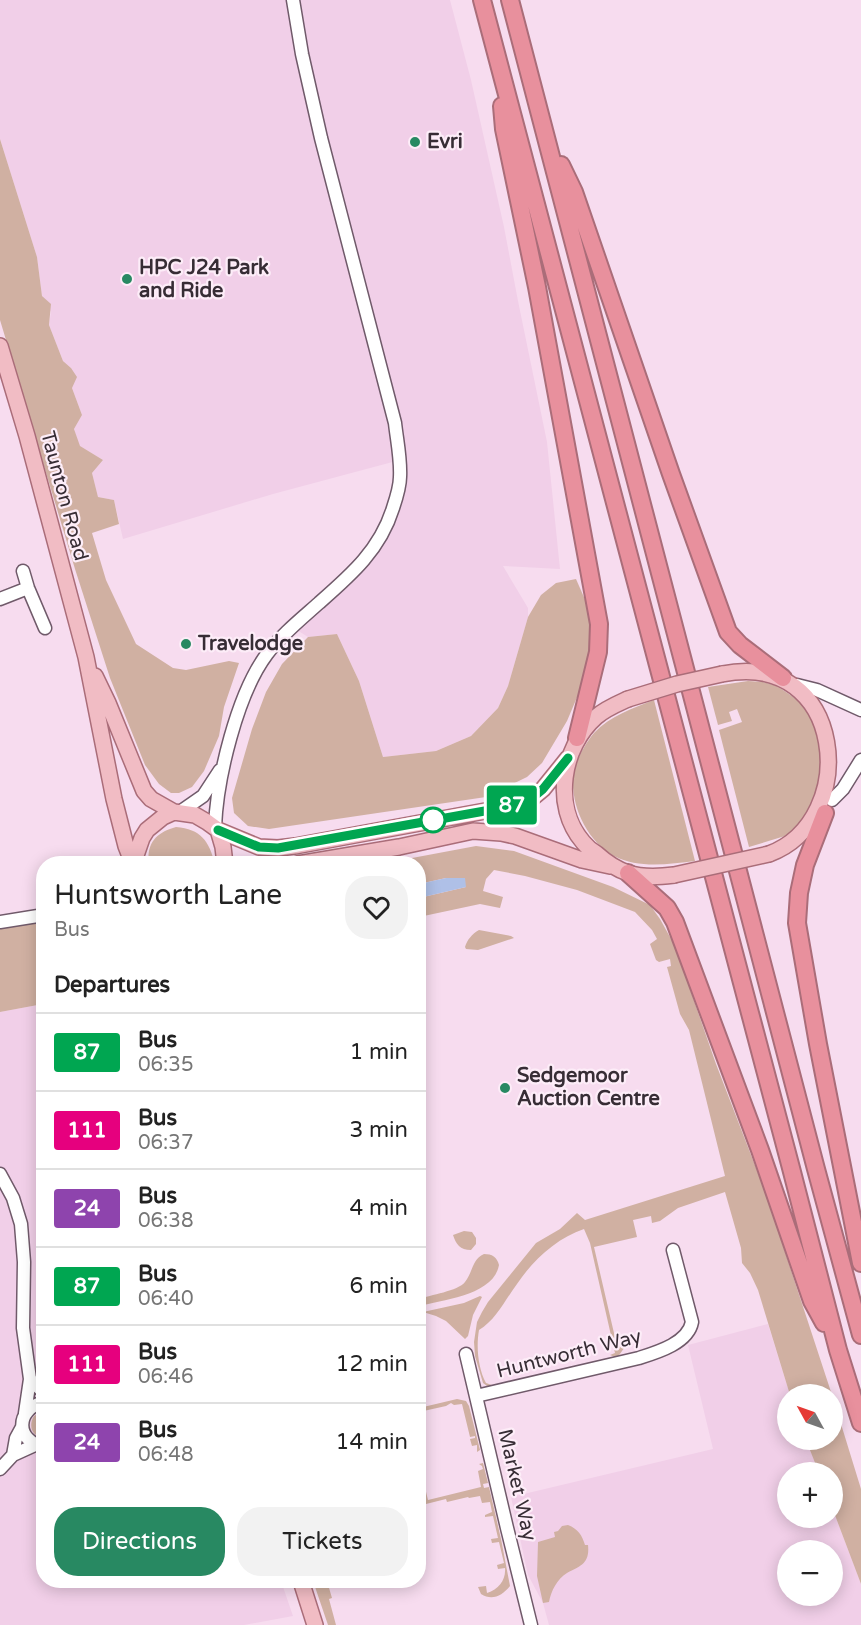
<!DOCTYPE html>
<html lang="en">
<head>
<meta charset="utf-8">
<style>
	:root { --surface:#fff; --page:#f2f2f2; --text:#222; --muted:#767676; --line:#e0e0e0; --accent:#288962 }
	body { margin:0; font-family:"Varela Round",sans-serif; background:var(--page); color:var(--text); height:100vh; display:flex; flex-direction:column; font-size:22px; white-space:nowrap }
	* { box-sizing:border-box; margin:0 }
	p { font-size:20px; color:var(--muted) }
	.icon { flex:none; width:33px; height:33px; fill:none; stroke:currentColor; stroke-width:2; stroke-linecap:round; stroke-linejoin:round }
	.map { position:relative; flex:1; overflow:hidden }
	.panel { position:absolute; left:36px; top:856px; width:390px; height:732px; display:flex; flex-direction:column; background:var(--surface); border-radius:24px; box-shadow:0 3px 15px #0003 }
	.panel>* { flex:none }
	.badge { padding:0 12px; border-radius:4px; font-size:21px; line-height:39px }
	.needle { width:39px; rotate:310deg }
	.controls { position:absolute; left:777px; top:1384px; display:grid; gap:12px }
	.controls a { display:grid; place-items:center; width:66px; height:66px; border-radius:50%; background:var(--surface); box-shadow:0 3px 15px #0003; font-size:30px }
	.map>.badge { position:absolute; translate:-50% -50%; box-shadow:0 0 0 3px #fff }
	h2 { padding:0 18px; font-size:22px; line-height:54px }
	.round { display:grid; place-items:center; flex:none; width:63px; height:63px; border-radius:24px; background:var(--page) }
	.head { display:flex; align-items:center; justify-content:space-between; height:102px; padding:0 18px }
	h1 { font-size:28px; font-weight:600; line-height:45px }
	.cta { display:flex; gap:12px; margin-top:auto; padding:12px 18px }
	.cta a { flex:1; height:69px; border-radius:24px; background:var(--accent); color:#fff; font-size:24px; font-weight:600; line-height:69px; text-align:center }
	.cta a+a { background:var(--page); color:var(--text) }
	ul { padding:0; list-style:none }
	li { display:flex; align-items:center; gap:18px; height:78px; padding:0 18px; border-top:2px solid var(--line) }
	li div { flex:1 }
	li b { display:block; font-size:22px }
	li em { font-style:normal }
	li .badge { min-width:66px; font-weight:700; text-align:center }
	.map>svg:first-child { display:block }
</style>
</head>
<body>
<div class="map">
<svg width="861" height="1625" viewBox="0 0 861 1625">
	<rect width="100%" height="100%" fill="#f7dcef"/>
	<path fill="#f1cfe8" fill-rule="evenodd" d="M0 0H450L471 80 504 227 518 301 547 442 560 569 503 566 528 608V617L508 686 498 708 471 736 436 751 383 757 359 681 337 634 308 637 292 627 382 536 400 460 273 494 123 539 114 500 98 497 92 473 103 460 79 446 74 429 82 415 72 388 71 368 63 361 49 325 51 312 42 296 37 257 0 139Z
		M43 1004 44 1581H281L293 1616 244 1625H0V1012Z
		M768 1324 790 1395H788V1440H806L819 1473H788V1518H832L833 1510 861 1584V1625H549L543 1603 528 1575 511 1497 713 1449 688 1345ZM788 1551H832V1596H788Z"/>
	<path fill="#d0b0a2" d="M0 139 37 257 42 296 51 304 49 325 63 361 71 368 77 377 72 388 82 415 74 429 80 446 103 460 92 473 98 497 114 500 119 524 92 533 106 580 136 644 173 668 186 670 229 661 239 663 224 707 219 736 204 771 192 787 179 793H171L159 784 145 765 110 678 75 569 0 320Z
		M576 579 590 611 595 645 589 669 567 721 542 763 527 777 486 797 269 829 248 826 234 813 232 798 252 729 266 692 282 664 308 637 337 634 359 681 383 757 436 751 471 736 498 708 508 686 528 617 541 595 556 583Z
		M748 681 763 682 777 686 811 709 831 768 805 822 785 836 749 847 719 730 742 722 737 709 729 712 732 721 718 725 708 687Z
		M654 700 695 861C669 864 639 869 614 856 589 842 573 811 573 783 572 767 584 745 594 733 610 716 633 708 654 700Z
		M176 827C201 829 209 841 215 864H149C146 843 157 832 176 827Z
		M476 846 514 851 613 887 650 905 660 919 675 946 716 1064 766 1194 832 1395H790L758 1290 750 1273 742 1263 741 1248 725 1192 678 1208 660 1221 652 1223 651 1216 633 1220 637 1237 594 1247 617 1346 627 1344 617 1358 610 1355 615 1353 590 1243 584 1229C557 1238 533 1260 517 1284 505 1300 496 1320 479 1330 476 1347 478 1368 486 1383L495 1386 491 1389 483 1383 475 1356 474 1342 477 1322 482 1312 488 1302 536 1243 560 1229 577 1213 585 1220 725 1176 689 1030 680 1014 667 967 671 966 670 959 659 962 656 960 650 944 657 939 652 930 635 912 577 890 525 876 494 870 486 879 483 891 503 897 500 908 480 904 419 917V898L466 887 446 878 419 884 418 864H380Z
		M43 921V1004L0 1012V927Z
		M479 930 511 936 514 938 478 950 466 949 465 947C467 940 472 934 479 930Z
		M464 1231 472 1232 476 1238V1244L471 1250C460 1250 456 1244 453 1235Z
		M484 1254C492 1254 497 1257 499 1265 494 1295 443 1300 419 1306V1299C430 1295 458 1291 465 1282 473 1272 472 1259 484 1254Z
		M480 1296 482 1297 473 1315 468 1336 465 1339 446 1321 436 1316 423 1312 464 1303Z
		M833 1398 861 1489V1584L833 1510 832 1473H819L806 1440H832Z
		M457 1399 466 1401 469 1406 480 1450 477 1452V1445L472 1446 470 1439 475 1438V1436L470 1437 462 1404 454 1405 451 1403 446 1406 419 1412V1408Z
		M43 1411H44L43 1438C32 1436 28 1426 34 1416Z
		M483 1463 488 1483 483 1484 484 1488 489 1487 501 1539 510 1586C502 1596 492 1601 481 1594L478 1587 486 1586 487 1593C499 1589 506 1580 505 1568L498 1569 497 1565 504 1563 499 1542 492 1543 491 1539 498 1538 493 1516 485 1517V1515L492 1512 490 1502 482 1503 480 1496 469 1498 468 1497 447 1502 446 1499 418 1506 419 1472 421 1471 428 1500 481 1487 478 1471 483 1469 482 1466 479 1464Z
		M568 1525C578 1529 582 1535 585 1545H588C590 1564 580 1566 567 1573 557 1579 551 1591 549 1602L543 1603 537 1576 538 1542 555 1537 554 1532 558 1531 562 1526Z
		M313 1581H327L332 1598 329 1599 336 1625H328Z"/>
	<path fill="#afc0e7" d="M446 878H465L466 887 419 898V884Z"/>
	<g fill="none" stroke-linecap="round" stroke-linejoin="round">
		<defs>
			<path id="minor" d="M23 571 28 588 45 628
				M0 599 28 588
				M797 685 817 690 861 710
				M832 800 843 789 861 760
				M180 812 203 796 220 770
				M215 827C217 778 237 694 267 654 281 635 301 619 319 603 351 575 380 550 393 508 396 499 400 487 400 477 401 459 397 441 395 423L321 138 302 54 293 0
				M0 922 44 915
				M0 1174 13 1198 21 1224 24 1262 23 1328 30 1379 25 1413
				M466 1354 507 1528 531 1625
				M30 1379 44 1393
				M476 1396 639 1358C658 1352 688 1343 692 1322L673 1250
				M44 1402C15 1409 15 1441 44 1447
				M13 1455 16 1438 22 1427
				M0 1469 13 1455 35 1445"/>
			<path id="major" d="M0 346 27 436 86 657 114 799 126 846 133 864
				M722 674C846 649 861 820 769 854
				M95 676 108 703 144 791 151 799 174 812
				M628 699C617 704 605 709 596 717 562 747 552 806 583 842 587 847 592 851 597 854 607 863 616 869 628 873 643 878 658 877 674 875
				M218 830 223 847 225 864
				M133 864 142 838 147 830 163 817 174 812 195 815 207 822 218 830 259 847 278 848 295 846 507 807 531 799 543 789 568 758
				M298 864 399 847 473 831 501 833 515 836 582 860 610 866
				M301 1581 315 1625"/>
			<path id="highway" d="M482 0 791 1168 838 1350 861 1423
				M510 0 816 1169 861 1335
				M502 106 504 129 537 287 599 624 598 652 577 738
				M561 165 574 192 671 474 728 632 740 645 783 678
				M825 813 805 865 799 893 797 923 818 1044 861 1263
				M628 873 667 908 675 922 760 1150 812 1301 824 1323"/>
		</defs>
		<use href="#minor" stroke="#705a6a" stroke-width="15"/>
		<use href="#major" stroke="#aa6d79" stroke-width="18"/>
		<use href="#highway" stroke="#aa6d79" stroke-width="20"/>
		<use href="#minor" stroke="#fff" stroke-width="12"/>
		<use href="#major" stroke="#f1bcc4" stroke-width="15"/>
		<use href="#highway" stroke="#e8909d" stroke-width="16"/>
		<defs>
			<path id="major-bridge" d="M628 699 677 684 722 674
				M674 875 769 854"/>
		</defs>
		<use href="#major-bridge" stroke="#aa6d79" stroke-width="18" stroke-linecap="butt"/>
		<use href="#major-bridge" stroke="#f1bcc4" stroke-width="15"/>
	</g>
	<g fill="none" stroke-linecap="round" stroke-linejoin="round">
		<defs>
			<path id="line" d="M218 830 259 847 278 848 507 807 531 799 543 789 568 758"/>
		</defs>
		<use href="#line" stroke="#fff" stroke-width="14"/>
		<use href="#line" stroke="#00a651" stroke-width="9"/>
	</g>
	<g fill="#288962" stroke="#fdedf8" stroke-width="2">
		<circle cx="415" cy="142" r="6"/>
		<circle cx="127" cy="279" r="6"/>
		<circle cx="186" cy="644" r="6"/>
		<circle cx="505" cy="1088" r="6"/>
	</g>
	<circle fill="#fff" stroke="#00a651" stroke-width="3" cx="433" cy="820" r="12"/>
	<g text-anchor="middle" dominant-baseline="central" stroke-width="4.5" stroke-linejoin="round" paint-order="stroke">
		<g font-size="20" font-weight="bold" fill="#372d35" stroke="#fdedf8" text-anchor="start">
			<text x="427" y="142">Evri</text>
			<text x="139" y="268">HPC J24 Park<tspan x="139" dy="23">and Ride</tspan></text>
			<text x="198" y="644">Travelodge</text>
			<text x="517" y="1076">Sedgemoor<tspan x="517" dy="23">Auction Centre</tspan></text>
		</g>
		<g font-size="20" fill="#372d35" stroke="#fdedf8">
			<text transform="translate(64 496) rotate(75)">Taunton Road</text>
			<text transform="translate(569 1354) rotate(-14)">Huntworth Way</text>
			<text transform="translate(517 1485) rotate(77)">Market Way</text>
		</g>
	</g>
</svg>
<div class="controls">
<a><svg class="needle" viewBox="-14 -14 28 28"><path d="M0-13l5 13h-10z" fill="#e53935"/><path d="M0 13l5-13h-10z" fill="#767676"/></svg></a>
<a>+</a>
<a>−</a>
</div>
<b class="badge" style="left:512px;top:805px;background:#00a651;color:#fff">87</b>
<section class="panel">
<div class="head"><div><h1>Huntsworth Lane</h1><p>Bus</p></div><a class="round"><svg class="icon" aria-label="heart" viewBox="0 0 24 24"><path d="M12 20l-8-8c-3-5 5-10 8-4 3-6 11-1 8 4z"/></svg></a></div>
<h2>Departures</h2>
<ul>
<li><span class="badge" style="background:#00a651;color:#fff">87</span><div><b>Bus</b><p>06:35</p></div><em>1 min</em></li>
<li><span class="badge" style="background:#e6007e;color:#fff">111</span><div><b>Bus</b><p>06:37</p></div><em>3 min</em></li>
<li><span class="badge" style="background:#8e44ad;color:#fff">24</span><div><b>Bus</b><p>06:38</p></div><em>4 min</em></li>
<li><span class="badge" style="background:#00a651;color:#fff">87</span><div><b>Bus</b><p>06:40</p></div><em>6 min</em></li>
<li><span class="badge" style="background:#e6007e;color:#fff">111</span><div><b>Bus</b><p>06:46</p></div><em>12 min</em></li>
<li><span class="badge" style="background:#8e44ad;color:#fff">24</span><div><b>Bus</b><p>06:48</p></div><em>14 min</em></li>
</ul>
<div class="cta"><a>Directions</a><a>Tickets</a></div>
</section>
</div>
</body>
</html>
